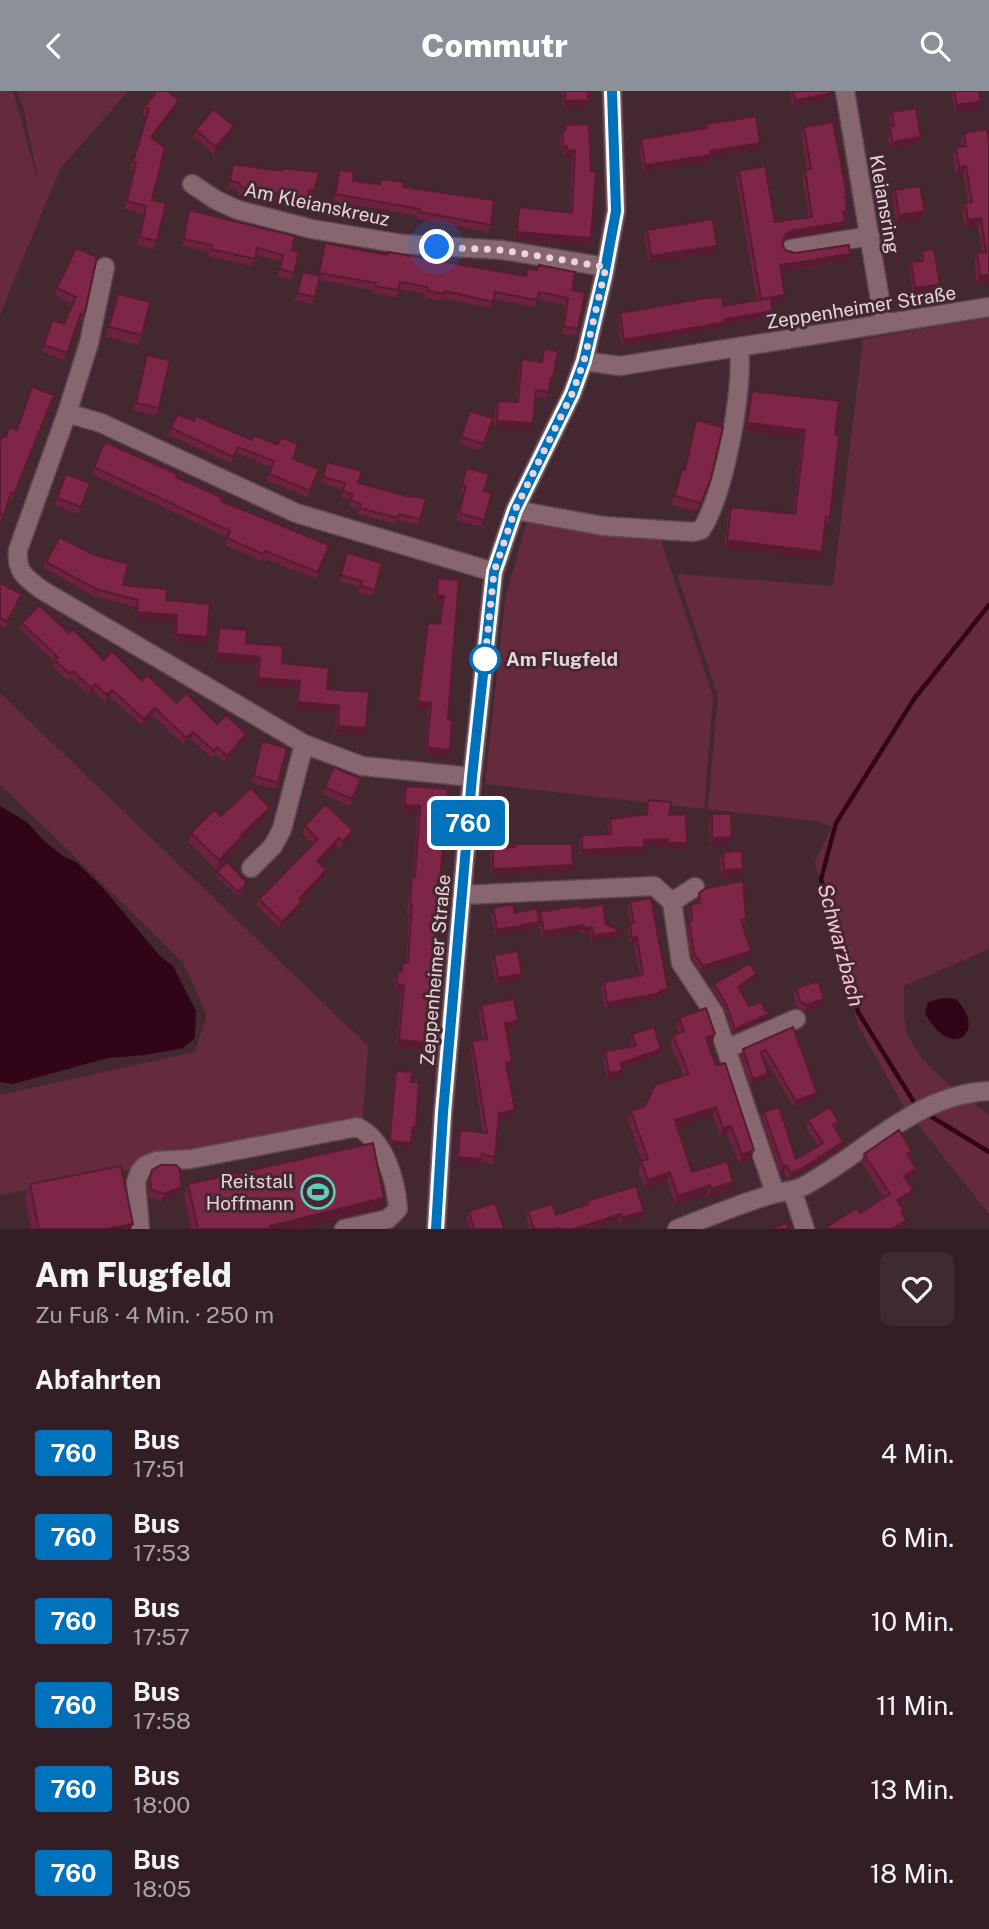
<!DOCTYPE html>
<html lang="de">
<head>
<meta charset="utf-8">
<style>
	:root { --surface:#331e25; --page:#3e2b32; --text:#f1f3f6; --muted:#a9a2a7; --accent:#8c9099 }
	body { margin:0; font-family:"Public Sans",sans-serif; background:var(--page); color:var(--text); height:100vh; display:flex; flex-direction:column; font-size:26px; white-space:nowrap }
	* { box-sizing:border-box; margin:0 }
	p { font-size:23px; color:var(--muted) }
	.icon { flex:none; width:38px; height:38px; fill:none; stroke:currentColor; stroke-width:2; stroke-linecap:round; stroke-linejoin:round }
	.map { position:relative; height:1138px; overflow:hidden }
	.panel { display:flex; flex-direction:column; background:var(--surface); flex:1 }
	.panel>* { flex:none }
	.badge { padding:0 14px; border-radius:5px; font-size:24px; line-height:46px }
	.you { position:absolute; width:35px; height:35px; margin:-18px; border:5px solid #fff; border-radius:50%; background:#1a73e8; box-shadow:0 0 0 10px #1a73e833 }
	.map>.badge { position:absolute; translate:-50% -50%; box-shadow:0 0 0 4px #fff }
	h2 { padding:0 35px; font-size:26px; line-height:63px }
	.round { display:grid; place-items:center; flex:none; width:74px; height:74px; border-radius:10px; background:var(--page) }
	.head { display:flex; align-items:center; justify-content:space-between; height:119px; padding:0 35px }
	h1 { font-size:33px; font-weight:800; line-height:52px }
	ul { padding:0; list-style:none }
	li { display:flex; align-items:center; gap:21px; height:84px; padding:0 35px }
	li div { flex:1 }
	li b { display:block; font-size:26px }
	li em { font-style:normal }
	li .badge { min-width:77px; font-weight:700; text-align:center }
	header { display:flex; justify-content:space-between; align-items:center; height:91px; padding:0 35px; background:var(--accent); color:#fff; font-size:32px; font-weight:800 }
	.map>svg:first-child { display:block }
</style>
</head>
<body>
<header><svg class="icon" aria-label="back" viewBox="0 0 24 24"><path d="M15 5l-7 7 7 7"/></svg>Commutr<svg class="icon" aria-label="search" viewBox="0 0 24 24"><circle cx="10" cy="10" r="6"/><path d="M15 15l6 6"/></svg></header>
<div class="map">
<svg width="989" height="1138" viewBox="0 0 989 1138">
	<rect width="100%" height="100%" fill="#442831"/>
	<path fill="#662a3f" d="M0 0H13L40 98 24 19 17 0H128L60 78 0 223Z
		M989 227V858L904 895C905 910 902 930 908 944 919 974 964 1006 989 1024V1123L904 1016 858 934 815 771 832 736 817 730 708 718 718 605 677 483 833 495 863 248Z
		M534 430 618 445 660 447 713 605 704 718 485 693 505 509 526 433Z
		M0 602 368 955 362 1034 0 1104V1004L195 961 207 924 183 871 0 693Z"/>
	<path fill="#310417" d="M0 715 27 731 44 750 63 765 76 771 103 797 159 864 173 875 196 920 195 947 183 957 145 964 108 967 13 993 0 991Z
		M943 907 956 908C989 942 950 971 925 922L928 911Z"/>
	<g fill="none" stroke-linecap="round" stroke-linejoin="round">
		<path stroke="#310417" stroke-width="4.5" d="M917 1016 858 921 821 788 836 732 914 608 989 514
			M927 1023 989 1061"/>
		<defs>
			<path id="minor" d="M845 0 884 233
				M192 93 216 109 238 119 312 138 402 153 502 159 606 176
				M791 158 870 145
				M584 270 620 275 989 216
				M67 322 89 252 105 176
				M515 419 603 435 693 441 701 439C724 405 744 298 739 256
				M472 686 362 675 304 653 42 499C25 486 16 481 18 459L67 322 101 332 296 422 494 481
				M251 777 273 755 282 738 304 653
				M463 804 654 795 672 811 681 872 714 922 775 1102
				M672 811 695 796
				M726 958 796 928
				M792 1099 805 1138
				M140 1138 136 1091 140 1080 146 1074 156 1070 191 1068 357 1036C385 1049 396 1090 398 1118L388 1128 344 1138
				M436 1138 443 1022 472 686 494 481 515 419 572 303 584 270 604 185 616 120 612 0
				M677 1138C709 1126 741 1112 773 1103 784 1100 795 1100 804 1095 865 1062 916 1003 989 1000"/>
		</defs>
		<use href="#minor" stroke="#5f474f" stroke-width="21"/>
		<use href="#minor" stroke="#87666f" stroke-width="18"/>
	</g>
	<path fill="#6c213e" d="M562 0H588L586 16 563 17Z
		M790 0H829V3L827 9 792 15Z
		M951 0H979L978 17 955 21Z
		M145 15 176 17 153 47 152 109 157 150 154 158 137 154 143 123 124 118 133 80 130 79 146 27 142 23Z
		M892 21 918 53 890 57 888 43 891 36 889 28Z
		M589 33V154L514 148 517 123 519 116 570 121 572 66H564V62H561L560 46 565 34Z
		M706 33 757 59 710 66 709 71 643 81 639 55 641 48 705 38Z
		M804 36 847 104 845 108V131L842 138 788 147 783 150 782 152 785 159 795 162 847 170 781 181 785 204 783 211 772 212 773 220 771 225 725 234 724 236 622 255 618 228 620 222 723 215 757 210 736 87 739 80 775 131 809 126 802 86 805 79H807L801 43Z
		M196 39 231 42 214 63 193 46Z
		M964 42 989 53V191L977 193 974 170 977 162 982 161 978 135 965 137 962 120 965 112 968 111 963 83 956 84 953 64 956 56 962 55 961 50Z
		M233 73 282 80 283 77 314 100 312 106H307L305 115 237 103 238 99 228 97 231 80Z
		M340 79 353 90 379 93 381 88 403 96 491 134 488 141 417 128 418 125 333 110Z
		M895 99 925 120 922 127 896 131 892 106Z
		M189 119 292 159 294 182 292 189 277 185 281 170 256 164 252 175 208 165 209 161 182 155 187 126Z
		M647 139 714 162 649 172 644 145Z
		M325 152 387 164 388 161 525 185 527 178 537 179 539 174 572 199 578 238 576 245 562 243 565 214 537 208 535 216 493 208 490 217 443 207 442 210 425 207 426 203 398 198 396 206 373 202V199L319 189 313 213 295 209 303 181 318 184Z
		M76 157 85 221 81 230 78 229 64 269 42 261 53 229 64 233 73 213 55 204Z
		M922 160 940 193 937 200 913 204 909 178 911 171 920 170V167Z
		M118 203 142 244 138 254 106 246Z
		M544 258 553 287 551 294H550L546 307 535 306 533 332 531 339 494 337 495 317 498 310 516 311 519 275 522 268 540 270Z
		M147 264 159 317 156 324 133 319Z
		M752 300 835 343 830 426 827 434H825L822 461 819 468 724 457 728 424 731 416 793 423 802 347 744 340 749 307Z
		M54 304 12 409 9 408 1 430 0 429V351L17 339Z
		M470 320 493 327 481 360 459 352Z
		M177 323 319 378 308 406 266 389 271 376 236 362 231 372 169 344Z
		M696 329 710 390 697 420 672 414 679 387 682 378 684 379 693 338Z
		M105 351 176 386 221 410 329 454 316 488 262 467 261 470 225 454 227 446 92 383Z
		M327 371 358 392 420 428 418 434 397 429 396 433 358 423 359 419 349 415 351 409 341 406 343 398 321 392Z
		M467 377 484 400V429L481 436 456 429 464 402 460 401Z
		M66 383 90 392 78 423 54 414Z
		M345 469 375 499 372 505 358 501 360 496 339 490Z
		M46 471 123 494 166 509 204 553 173 550 175 531 135 527 136 516 94 505 44 477Z
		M438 487 459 489 448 628 447 666 425 664 428 619 416 618 426 539 428 532 439 533 441 512 434 511 436 494Z
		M0 492 22 503 5 537 0 535Z
		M22 532 69 542 104 569 142 590 177 612 217 633 246 643 244 650 224 671 215 663 211 667 190 647 184 654 152 624 142 635 110 606 105 611 93 599 88 604 71 587 68 590 53 576 54 571 20 538Z
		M219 537 327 598 366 637 363 644 335 642 337 622 296 618 298 597 256 594 257 573 215 569 217 544Z
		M262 650 278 692 276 698 252 692Z
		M358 694 349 715 323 703 325 696Z
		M406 695 448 698 429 918 428 952 426 959 396 957 401 901H394L395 888 398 880 400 881 403 872H406L409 822H407L410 794 413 786 417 722 401 721 403 702Z
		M648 709 669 724 687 752 685 758H666V754L644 755 642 763 580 765 579 751 582 744 608 743 607 734 610 728 645 723 646 715Z
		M712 723 730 753 710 754 709 730Z
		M221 725 266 726 241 750 239 755 216 778 188 751 191 742Z
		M305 735 351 746 340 758 336 754 319 772 326 779 324 786 301 810 299 817 279 837 256 814 259 808 313 753 302 742Z
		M515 753 571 781 491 784 490 763 493 757 514 756Z
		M723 761 740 785 721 786 720 768Z
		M217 781 246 796 237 805 216 785Z
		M699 802 746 828 744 834H742L748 866 701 881 692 868 687 836 690 830 689 819 691 813 697 812V808Z
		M630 811 668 898 666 904 659 905 658 908 605 918 601 897 604 891 640 885 634 853H630L628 839 630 833 628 817Z
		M493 817 538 826 540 821 581 817 606 833 621 840 619 846 591 851 590 842 582 844 581 840 542 848 539 833 537 837 495 845 491 823Z
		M494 864 519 890 496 894 492 871Z
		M756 883 754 888 739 898 749 915 765 920 767 928 733 943 725 918 712 898 714 893Z
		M796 897 824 908 821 915 805 921 797 917 793 904Z
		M481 914 518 930 515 937 506 939 512 971 509 978H507L512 1026 498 1028 495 1066 493 1073 481 1070 479 1075 456 1072 458 1046 460 1039 483 1041 470 957 472 950 483 948 478 921Z
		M679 927 715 943 712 952 708 953 751 1068 739 1073 727 1043 720 1046 713 1024 677 1036 692 1081 733 1091 730 1100 708 1107 707 1103 675 1113 667 1090 645 1097 638 1079 642 1070 628 1028 631 1020 645 1015 684 985 670 953 673 944 679 942 676 936Z
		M793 936 817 1002 815 1008 794 1016 763 965 762 966 768 983 765 989 750 994 740 964 743 958Z
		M632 943 659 963 622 977 620 986 607 988 603 966 605 960 632 956 630 949Z
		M396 980 411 991 416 1036 414 1040H412L410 1056 392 1055 389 1050 394 984Z
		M764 1021 796 1068 818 1055 806 1036 808 1029 839 1031 835 1038 841 1058 796 1086 788 1088 784 1081 780 1083 762 1027Z
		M912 1060 909 1067 916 1078 913 1086 907 1090 910 1107 900 1113 902 1124 903 1137 827 1138 828 1135 860 1122 884 1107 861 1071 864 1063Z
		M152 1079 178 1103 161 1110 151 1107 149 1104 148 1093Z
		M30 1093 131 1138H31L25 1107Z
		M188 1093 380 1118 298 1138H191L184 1104Z
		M587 1110 644 1120 642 1126 620 1133 618 1129 592 1138H530L526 1126 528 1120 556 1124 586 1114Z
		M469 1120 504 1138H470L466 1127Z"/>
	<path fill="#581b32" d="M829 3 827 9 792 15 795 9Z
		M179 9 176 17 148 54 151 46Z
		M588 9 586 16 563 17 565 10Z
		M981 10 978 17 955 21 957 14Z
		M234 35 231 42 214 63 216 56Z
		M921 46 918 53 890 57 892 51Z
		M760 52 757 59 710 66 709 71 643 81 645 74 710 60Z
		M567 55 564 62H561L563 56Z
		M575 59 572 66H564L567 60Z
		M966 75 963 83 956 84 959 76Z
		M925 120 922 127 896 131 899 124Z
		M981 127 978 135 965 137 968 129Z
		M845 131 842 138 788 147 783 150 786 143 791 140Z
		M517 141 591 147 589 154 514 148Z
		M717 155 714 162 649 172 651 165Z
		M850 163 847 170 777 181 780 174Z
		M989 184V191L977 193 980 185Z
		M940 193 937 200 913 204 915 197Z
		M785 204 783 211 758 214 761 208Z
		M773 220 771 225 725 234 724 236 622 255 624 249 725 228Z
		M497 330 533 332 531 339 494 337Z
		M747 332 805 339 802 347 744 340Z
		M727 449 822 461 819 468 724 457Z
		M437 504 444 505 441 512 434 511Z
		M137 521 177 524 175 531 135 527Z
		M176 543 207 546 204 553 173 550Z
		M217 562 260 566 257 573 215 569Z
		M258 587 300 590 298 597 256 594Z
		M95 593 93 599 88 604 91 597Z
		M112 599 110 606 105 611 107 604Z
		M298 611 339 615 337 622 296 618Z
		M418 611 431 612 428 619 416 618Z
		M155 617 152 624 142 635 144 628Z
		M338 635 366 637 363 644 335 642Z
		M193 641 190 647 184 654 186 647Z
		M246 643 244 650 224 671 227 665Z
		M427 657 450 659 447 666 425 664Z
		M404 714 420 715 417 722 401 721Z
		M270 717 266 726 241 750 239 755 216 778 219 769 241 744Z
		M353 739 351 746 340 758 343 751Z
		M732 746 730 753 710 754 712 747Z
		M339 747 336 754 315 777 317 770Z
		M668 748 666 754 642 755 644 749Z
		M668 752H687L685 758H666Z
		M644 756 642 763 580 765 582 759Z
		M573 774 571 781 491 784 493 778Z
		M743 778 740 785 721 786 724 779Z
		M326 779 324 786 297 815 299 808Z
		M302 811 299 817 279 837 282 831Z
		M539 831 537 837 495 845 497 839Z
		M584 834 581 840 542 848 544 841Z
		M592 836 590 842 582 844 584 837Z
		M621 840 619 846 591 851 594 845Z
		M637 846 634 853H630L632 847Z
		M751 860 748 866 701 881 703 875Z
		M522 883 519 890 496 894 498 887Z
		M756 883 754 888 736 901 738 896Z
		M397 893 404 894 401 901H394Z
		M668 898 666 904 659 905 658 908 605 918 607 912Z
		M824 908 821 915 805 921 807 914Z
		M769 923 767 928 733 943 735 938Z
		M518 930 515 937 503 939 505 932Z
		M715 943 712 952 703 955 706 947Z
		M399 949 428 952 426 959 396 957Z
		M661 958 659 963 619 978 621 972Z
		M512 971 509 978 504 979 506 972Z
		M622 980 620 986 607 988 609 982Z
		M768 983 765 989 750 994 753 988Z
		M817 1002 815 1008 794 1016 796 1010Z
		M716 1016 713 1024 672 1038 675 1029Z
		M515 1019 512 1026 496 1029 499 1022Z
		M731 1035 727 1043 720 1046 723 1037Z
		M393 1050 411 1052 410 1056 392 1055Z
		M843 1051 841 1058 796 1086 788 1088 791 1082Z
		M754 1059 751 1068 739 1073 742 1064Z
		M458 1066 481 1068 479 1075 456 1072Z
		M786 1074 784 1081 780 1083 783 1076Z
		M916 1078 913 1086 901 1093 904 1085Z
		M670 1081 667 1090 645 1097 648 1089Z
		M733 1091 730 1100 708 1107 711 1098Z
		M710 1094 707 1103 675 1113 678 1105Z
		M181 1096 178 1103 161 1110 164 1103Z
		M913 1099 910 1107 894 1116 897 1109Z
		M384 1107 380 1118 298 1138H267L270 1135Z
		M644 1120 642 1126 620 1133 622 1127Z
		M621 1123 618 1129 592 1138H574Z
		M906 1129 902 1138H892Z
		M133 1133 131 1138H105Z"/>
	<path fill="#7d2648" stroke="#581b32" stroke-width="2" d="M157 0H168L179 9 151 46 165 57 152 109 166 112 157 150 140 146 146 115 127 110 136 72 133 71 149 18 145 15Z
		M565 0H588V9L565 10Z
		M793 0H829V3L795 9Z
		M954 0H979L981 10 957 14Z
		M916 17 921 46 892 51 890 36 894 35 892 21Z
		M213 18 234 35 216 56 196 39Z
		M756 25 760 52 710 60 711 64 645 74 641 48 707 37 706 33Z
		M833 31 847 104 845 105 847 120 843 121 845 131 791 140 786 143 782 152 785 159 795 162 849 154 850 163 780 174 785 204 761 208 739 80 765 75 775 131 812 126 805 79 811 78 804 36Z
		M589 33 591 80 596 81 591 147 517 141 519 116 572 122 575 59 567 60V55L563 56V39H566L565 34Z
		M987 38 989 53V184L980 185 977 162 986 161 981 127 968 129 965 112 972 111 966 75 959 76 956 56 966 55 964 42Z
		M233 73 282 80 283 77 319 81 314 100 309 99 307 108 240 96V92L230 90Z
		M340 79 354 81 353 90 377 93H380L381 88 404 91 403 96 494 109 491 134 420 121V118L335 103Z
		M920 95 925 120 899 124 895 99Z
		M189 119 295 145 292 159 299 161 294 182 280 178 283 164 257 157 255 168 211 158 212 154 184 148Z
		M713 128 717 155 651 165 647 139Z
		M325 152 387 164 388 161 526 185 527 178 537 179 539 174 575 181 572 199 585 202 578 238 564 236 568 207 539 201 537 209 495 201 493 211 445 200 444 203 428 200V196L400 191 398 199 375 195 376 192 319 182Z
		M76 157 97 166 85 221 83 224 81 223 67 262 44 254 53 229 64 233 76 206 57 197Z
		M934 158 940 193 915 197 911 171 923 170 922 160Z
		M303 181 320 185 315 206 297 202Z
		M118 203 150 211 142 244 109 236Z
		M722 206 723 215 771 207 773 220 725 228 726 231 624 249 620 222 706 207Z
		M544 258 558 260 553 287H551L549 301 536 299 533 332 497 330 498 310 518 311 522 268 542 271Z
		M147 264 170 269 159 317 136 312Z
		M32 296 54 304 14 403 11 402 4 424 0 423V351L3 344 6 346 9 336 17 339Z
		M752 300 839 310 835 343 839 344 830 426H826L822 461 727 449 731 416 795 423 805 339 747 332Z
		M470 320 493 327 484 353 461 346Z
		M177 323 194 330 196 325 252 349 254 344 278 354 281 346 298 353 293 368 319 378 310 400 269 383 274 370 238 356 233 366 171 337Z
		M696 329 723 336 710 390 701 412 675 405 682 378 685 379Z
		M105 351 177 383 176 386 223 407 221 410 329 454 318 481 265 460 263 463 227 447 230 440 94 376Z
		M327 371 362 380 358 392 411 406V405L426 408 420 428 399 423 398 427 360 417 361 413 351 410 353 403 343 400 345 392 323 386Z
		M467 377 489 383 484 400 492 402 484 429 459 422 466 395 462 394Z
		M66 383 90 392 81 416 57 407Z
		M60 446 94 464 128 473 123 494 167 498 166 509 210 513 207 546 176 543 177 524 137 521 138 509 96 498 46 471Z
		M347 462 382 472 375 499 361 495 362 490 341 484Z
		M438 487 459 489 448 628 452 629 450 659 427 657 431 612 418 611 428 532 440 533 444 505 437 504Z
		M0 492 22 503 7 531 0 526Z
		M39 514 69 542 73 538 104 569 112 560 142 590 147 584 177 612 186 602 217 633 226 624 246 643 227 665 217 656 214 660 193 641 186 647 155 617 144 628 112 599 107 604 95 593 91 597 73 580 70 583 55 569 58 566 22 532Z
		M219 537 247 539 246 552 283 555 282 572 329 577 327 598 369 601 366 637 338 635 339 615 298 611 300 590 258 587 260 566 217 562Z
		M262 650 287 657 278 692 254 685Z
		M334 676 361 688 352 708 325 696Z
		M406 695 448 698 429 918H431L428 952 399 949 404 894 397 893 398 880 402 881 403 872H408L412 814H410L412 786H415L420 715 404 714Z
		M251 697 270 717 241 744 242 746 219 769 191 742 214 719 221 725Z
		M648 709 671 711 669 724 686 723 687 752H668V748L644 749V756L582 759V744L611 743 610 728 647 723Z
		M325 713 353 739 343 751 339 747 317 770 326 779 299 808 302 811 282 831 259 808 318 748 305 735Z
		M712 723H731L732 746 712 747Z
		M515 753H572L573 774 493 778V757L515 756Z
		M742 760 743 778 724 779 723 761Z
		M227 771 247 792 238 801 217 781Z
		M743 790 746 828 741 829 751 860 703 875 694 862 689 830H692L691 813 700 812 699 802 706 797Z
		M651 807 668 898 660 900V902L607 912 604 891 643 884 637 846 632 847 630 833 634 832 630 811Z
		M513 813 515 822 537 817 539 831 497 839 493 817Z
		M603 813 606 833 621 840 594 845 592 836 584 837V834L544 841 540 821 580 814 581 817Z
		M518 860 522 883 498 887 494 864Z
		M750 872 756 883 738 896 749 915 762 911 765 920H768L769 923 735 938 726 913 714 893Z
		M818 890 824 908 807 914 800 910 796 897Z
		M514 908 518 930 505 932 512 971 506 972 515 1019 499 1022 495 1066 482 1063 481 1068 458 1066 460 1039 487 1042 472 950 487 948 481 914Z
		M706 917 715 943 706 947 716 974 725 972 754 1059 742 1064 731 1035 723 1037 716 1016 675 1029 692 1081 727 1070 733 1091 711 1098 710 1094 678 1105 670 1081 648 1089 641 1070 648 1068 631 1020 645 1015 655 994 689 983 673 944 684 940 679 927Z
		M654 936 661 958 621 972 622 980 609 982 605 960 636 955 632 943Z
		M793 936 817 1002 796 1010 766 959 761 961 768 983 753 988 743 958Z
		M396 980 412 981 411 991H419L416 1036H413L411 1052 393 1050 390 1046Z
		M779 1016 796 1068 823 1052 808 1029 830 1016 839 1031 833 1034 843 1051 799 1079 791 1082 786 1074 783 1076 764 1021Z
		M899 1039 912 1060 907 1063 916 1078 904 1085 913 1099 897 1109 904 1120 901 1121 906 1129 892 1138H828V1135L857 1117 860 1122 890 1103 864 1063Z
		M373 1052 384 1107 270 1135 271 1137 267 1138H198L188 1093Z
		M161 1074H176L180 1078 181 1096 164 1103 154 1100 151 1097 150 1086 152 1079Z
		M121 1075 133 1133 105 1138H39L30 1093Z
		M636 1095 644 1120 622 1127 621 1123 574 1138H558V1137L555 1138H534L528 1120 552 1113 556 1124 588 1113 587 1110Z
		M495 1112 504 1138H474L469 1120Z
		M787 1132 789 1138H770Z"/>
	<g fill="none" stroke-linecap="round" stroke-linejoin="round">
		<defs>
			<path id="line" d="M436 1138 443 1022 472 686 494 481 515 419 572 303 584 270 604 185 616 120 612 0"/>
		</defs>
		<use href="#line" stroke="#fff" stroke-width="16"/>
		<use href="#line" stroke="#0072bc" stroke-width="10"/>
		<path stroke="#e8d5da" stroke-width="7" stroke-dasharray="0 12.6" d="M437 156 502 159 606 176 584 270 572 303 515 419 494 481 485 568"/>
	</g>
	<defs>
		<symbol id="stadium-ring" viewBox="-11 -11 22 22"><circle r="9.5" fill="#442831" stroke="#5cceba" stroke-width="1.5"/><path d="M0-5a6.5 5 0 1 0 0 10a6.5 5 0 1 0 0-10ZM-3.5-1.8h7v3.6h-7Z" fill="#5cceba"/></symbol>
	</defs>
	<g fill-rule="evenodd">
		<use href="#stadium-ring" x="299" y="1082" width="38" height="38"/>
	</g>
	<circle fill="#fff" stroke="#0072bc" stroke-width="3.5" cx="485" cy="568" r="14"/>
	<g text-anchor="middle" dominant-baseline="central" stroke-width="6" stroke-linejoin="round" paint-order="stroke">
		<g font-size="19" fill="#e8d5da" stroke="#442831">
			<text transform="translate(317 113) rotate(12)">Am Kleianskreuz</text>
			<text transform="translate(885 113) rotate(80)">Kleiansring</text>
			<text transform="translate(861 216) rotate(-9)">Zeppenheimer Straße</text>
			<text transform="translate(435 879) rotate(-85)">Zeppenheimer Straße</text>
		</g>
		<g font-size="19" font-weight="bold" fill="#e8d5da" stroke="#442831" text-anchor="start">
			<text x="506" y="568">Am Flugfeld</text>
		</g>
		<g font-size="19" fill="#e8d5da" stroke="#442831" text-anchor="end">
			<text x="294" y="1090">Reitstall<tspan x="294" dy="22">Hoffmann</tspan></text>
		</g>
		<g font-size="21" font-style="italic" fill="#f8c4d3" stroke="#442831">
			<text transform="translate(841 854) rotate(75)">Schwarzbach</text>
		</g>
	</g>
</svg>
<div class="you" style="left:437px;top:156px"></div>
<b class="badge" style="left:468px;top:732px;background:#0072bc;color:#fff">760</b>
</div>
<section class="panel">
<div class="head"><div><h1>Am Flugfeld</h1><p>Zu Fuß · 4 Min. · 250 m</p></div><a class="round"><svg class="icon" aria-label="heart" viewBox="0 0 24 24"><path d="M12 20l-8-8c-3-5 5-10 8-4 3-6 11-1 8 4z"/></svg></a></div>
<h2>Abfahrten</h2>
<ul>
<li><span class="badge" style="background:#0072bc;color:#fff">760</span><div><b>Bus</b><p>17:51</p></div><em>4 Min.</em></li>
<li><span class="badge" style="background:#0072bc;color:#fff">760</span><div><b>Bus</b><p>17:53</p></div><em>6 Min.</em></li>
<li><span class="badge" style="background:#0072bc;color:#fff">760</span><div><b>Bus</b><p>17:57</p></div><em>10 Min.</em></li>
<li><span class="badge" style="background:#0072bc;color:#fff">760</span><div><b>Bus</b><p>17:58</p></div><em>11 Min.</em></li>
<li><span class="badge" style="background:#0072bc;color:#fff">760</span><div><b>Bus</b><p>18:00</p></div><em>13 Min.</em></li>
<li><span class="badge" style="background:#0072bc;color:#fff">760</span><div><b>Bus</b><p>18:05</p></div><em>18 Min.</em></li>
</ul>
</section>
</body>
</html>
